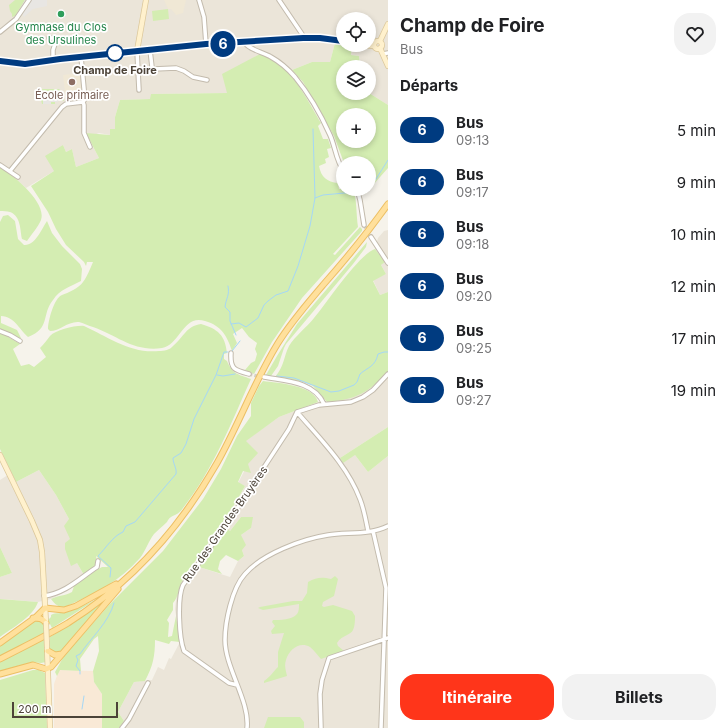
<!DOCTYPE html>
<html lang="fr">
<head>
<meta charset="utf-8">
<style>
	:root { --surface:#fff; --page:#f2f2f2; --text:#202124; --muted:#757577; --accent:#ff351a }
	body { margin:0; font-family:Inter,sans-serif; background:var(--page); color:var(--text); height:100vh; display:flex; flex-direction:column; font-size:15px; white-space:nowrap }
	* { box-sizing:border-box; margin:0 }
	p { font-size:13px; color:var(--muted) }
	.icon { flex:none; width:22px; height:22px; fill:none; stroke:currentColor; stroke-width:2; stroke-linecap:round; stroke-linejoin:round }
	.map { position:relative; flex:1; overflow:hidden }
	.drawer { display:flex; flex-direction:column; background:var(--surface); width:340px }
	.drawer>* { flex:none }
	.badge { padding:0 8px; border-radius:13px; font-size:14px; line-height:26px }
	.buttons { position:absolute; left:336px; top:12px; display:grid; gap:8px }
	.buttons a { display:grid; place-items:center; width:40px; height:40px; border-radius:50%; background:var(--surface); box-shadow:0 2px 6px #0003; font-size:20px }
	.scale { position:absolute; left:12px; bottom:10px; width:106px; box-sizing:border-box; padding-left:4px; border:2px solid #4c4338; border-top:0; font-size:11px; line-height:14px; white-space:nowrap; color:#4c4338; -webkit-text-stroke:3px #fff; paint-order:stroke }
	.map>.badge { position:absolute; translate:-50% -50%; box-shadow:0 0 0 2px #fff }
	h2 { padding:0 12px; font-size:15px; line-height:36px }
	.round { display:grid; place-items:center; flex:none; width:42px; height:42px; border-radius:16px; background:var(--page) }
	.overview { display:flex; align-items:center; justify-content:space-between; height:68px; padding:0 12px }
	h1 { font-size:19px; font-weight:700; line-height:30px }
	.cta { display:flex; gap:8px; margin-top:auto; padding:8px 12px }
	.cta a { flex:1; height:46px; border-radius:16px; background:var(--accent); color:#fff; font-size:16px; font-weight:700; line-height:46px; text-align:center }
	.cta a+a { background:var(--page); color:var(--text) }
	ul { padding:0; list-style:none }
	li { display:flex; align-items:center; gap:12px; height:52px; padding:0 12px }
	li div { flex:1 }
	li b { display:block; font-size:15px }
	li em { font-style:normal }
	li .badge { min-width:44px; font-weight:700; text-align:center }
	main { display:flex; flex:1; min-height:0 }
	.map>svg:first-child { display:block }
</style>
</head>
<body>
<main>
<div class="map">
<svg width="388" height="728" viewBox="0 0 388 728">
	<rect width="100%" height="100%" fill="#f6f3eb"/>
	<path fill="#ebe5d9" d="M0 0H388V105L369 93V67H360L359 56 351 55 352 46 345 45H369V19H343V45L335 43 330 62H312L292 70 285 69 227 93 151 94V99L120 100 115 117V129L110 135 99 133 94 135 86 133 99 158 76 167 72 149 66 152 63 145 54 171 26 188 14 177 0 166Z
		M388 230V292L380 295 373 280 386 274 381 265 384 262 375 249 378 238 384 231Z
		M388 372V427L340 458 355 455 368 472 388 456V728H119L124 721 118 712 134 682 152 680 158 667 164 670 169 658 171 659 180 642 175 609 177 592 184 577 193 565 230 577 238 561 244 556 242 550 241 535 251 528 241 517 230 531 226 528 236 504 245 486 238 483 248 464 245 441 279 417 318 402 336 401 373 387Z
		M39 470 56 495 69 519 70 539 77 563 85 577 59 595 51 599 38 602 2 599H0V577L12 573 0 547V480L11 473 16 482Z"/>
	<path fill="#f9e9d6" d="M59 670 93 671 94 682 102 694V728H54V684Z"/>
	<path fill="#f0e8d5" d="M164 0H186L183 13 176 15 171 9H168Z
		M80 73 82 99 81 101 66 102 63 75Z"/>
	<path fill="#d4edb2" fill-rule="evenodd" d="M15 0H25L15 16 12 17V14L10 11 9 5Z
		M168 9 169 19 153 21 152 11Z
		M335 43 352 46 351 55 359 56 360 67H343V93H369L388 105V168L365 194 361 189H369V163H344L334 136 303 82 292 70 312 62H330ZM343 115H369V141H343Z
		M260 54C267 57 273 59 279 64 295 75 311 106 321 123L318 126 323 139H328L331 148 327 149 329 157 325 159 326 163 319 166C321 177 327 182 338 183L339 189H353C357 198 356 215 358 227L333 254 335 255 360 227 362 229V231L302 298 272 342 254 374 245 370 251 363 255 361 257 354 255 349 257 343 249 337 242 328 233 334 237 343 232 351C227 336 222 326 205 321 183 314 180 345 162 348 134 352 118 336 93 327 89 326 83 323 79 322 68 321 60 331 50 331L48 329C48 321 54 298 62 295 68 293 79 288 83 282 87 277 90 269 93 262H87L86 266 84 262 66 245 56 229 48 212 31 186 54 171 45 156 63 145 66 152 72 149 76 167 99 158 86 133 110 135V129H115V117L120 100 150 99 151 94 227 93 222 74Z
		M42 89H59L63 93 64 101 60 99 58 90 55 92 43 91 51 103V102H55V104H42L41 100Z
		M0 166C13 176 47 202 41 220 38 227 31 235 27 241L22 239C20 230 21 216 10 212 7 211 3 211 0 211Z
		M8 215 15 221 18 239 24 245C35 246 41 230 47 221L52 233 62 246 80 264 82 269 81 281C70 287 60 289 53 300 41 315 51 328 28 337 18 328 15 317 1 316V323L17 330 21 338H19L0 329V222L3 216Z
		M367 242 366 247 353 264 286 344 284 348 278 366 271 376 266 375 277 356 297 324Z
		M375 249 385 262 381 265 386 274 373 281 380 295 388 292V372C367 393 358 399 327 402L313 386 304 382 275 377C285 365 283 358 289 346 295 336 306 328 314 318 326 304 359 254 375 249Z
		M201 324C218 329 225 335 227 353L224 354V359L227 361C233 375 238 374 251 379 231 423 213 470 183 508 179 514 176 514 171 517 169 518 168 520 167 522 163 526 158 530 154 534 148 542 146 550 140 558 121 580 96 593 69 605V607C60 608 56 606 51 599 59 595 65 596 72 592L74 586 93 572 102 567H108L96 556 97 563 94 567 84 575 77 563 71 566 65 549V543L70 539 64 526 69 519 56 495 39 470 16 482 0 449V332L20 344 13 349 21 366 29 364 34 367 46 357 40 348C44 344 47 340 50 336 56 330 76 325 84 326 108 337 131 354 159 351 164 351 170 350 173 346 184 337 186 326 201 324Z
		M263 381C278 383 314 385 318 402L279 417 246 441 258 453 248 464 251 473 243 471 238 482 245 486C228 518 205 546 185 576 179 584 179 597 173 603V610L167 620 169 623 168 637 172 636 176 616 180 642 171 641 169 644 155 640C155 656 153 666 145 681L134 682 118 712 124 721 119 728H102V694L94 682 93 671 99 651 98 636 94 639 80 659 81 671 60 670 57 676 55 672 64 656 109 605 163 551 203 499 221 469 237 436 251 416V403L259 386Z
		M388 427V456L368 472 355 455 343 463 340 458Z
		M241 517H253L251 528 241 535 246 545 242 550 244 556 238 561 226 555 220 561 218 569 222 574 199 567 226 528 230 531Z
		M0 547 12 573 0 577Z
		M335 576 338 579 334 596 323 602 322 606 324 607 333 605 352 611 355 616C355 620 355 626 353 630 351 635 342 635 337 643L338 646 344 651 321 659C318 656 314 650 310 647 299 641 289 650 286 660 284 666 286 671 287 676L264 683V681C270 677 273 672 278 667V652L284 633 272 634 271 631 275 626 272 622 273 620C280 620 292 620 297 614 299 612 299 607 299 604L263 610 258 608 260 607 293 601H302L307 593 308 582C317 577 322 577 331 579Z
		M108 597 63 651 57 653 49 649 50 637 78 620Z
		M0 599 38 602C33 617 12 628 0 637Z
		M97 599 52 628 48 620 51 617V615C56 612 61 614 67 612 77 609 87 604 97 599Z
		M38 620 44 622V633L0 656V646L31 622Z
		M45 639 46 662 41 663 32 662 0 671V662Z
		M33 670H39L45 673 47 728H0V680Z
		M268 717H300L304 722V728H264Z"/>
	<path fill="#e8e6e3" d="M25 0H47V6L33 9 24 17 20 9Z
		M55 90H58V102H51V104H43V91L54 92Z"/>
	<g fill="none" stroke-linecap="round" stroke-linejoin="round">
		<path stroke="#a5d7f6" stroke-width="1" d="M369 184 376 179 388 160
			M315 198 323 195 355 192
			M228 286C230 295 226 298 225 307L230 312V321L236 335
			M231 324 239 323 246 327 258 318 264 305 268 301 276 295 288 291 298 266 310 226 315 198 313 129
			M232 351 240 341
			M217 375 223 376 235 374
			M277 376 294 378 331 392 339 391 354 385 357 382 360 374C368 367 375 367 378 354L384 352H388
			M110 577 111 568 98 556C106 548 113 536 123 532L126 526 135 522 176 474C177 468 173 464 173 458L181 453 186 444 194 419 216 375 224 352H228
			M80 674V671L76 666 78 660 76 656 80 654C91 638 109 622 114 603
			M82 709 84 696"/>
		<path stroke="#d4d0c7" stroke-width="3.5" stroke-dasharray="3.5 2" stroke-linecap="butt" d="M364 225 371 237
			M249 374 261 377"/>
		<defs>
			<path id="street" d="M199 0 204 17 206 44
				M279 0 302 34 303 38
				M0 32 16 19 29 0
				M49 38H55V44L53 50V60
				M244 42C249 50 263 52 271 57 280 62 288 69 295 77 309 94 321 115 330 135 335 146 336 160 343 170
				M150 50 152 67 154 69 176 68 184 71 193 77 207 80
				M137 51 139 90
				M383 54 388 53
				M81 57 85 99 83 102 84 105V133L90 147
				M0 165 18 177
				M10 171 62 107 66 104 83 102
				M357 189 360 200 364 225
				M371 237 388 263
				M0 331 10 335 20 341
				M231 353C230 369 234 370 249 374
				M264 377C285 381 314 381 324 404
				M297 412C320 439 347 465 360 499 364 509 366 521 368 531
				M297 412 319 405 351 402 363 397 373 390 388 374
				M373 531 386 588 381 728
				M44 596C66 593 80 578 97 567L98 561
				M237 685 229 683 184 651C179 638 177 598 183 585L225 527 289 429 297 412
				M122 728 129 719 148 683
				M247 728C250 701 225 668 225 640 225 622 232 588 245 574 262 554 302 539 328 535 348 532 370 535 388 526
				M321 728 320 694 322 680 329 658 388 638"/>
			<path id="secondary" d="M380 41 388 24
				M374 45a4 4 0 1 1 8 0a4 4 0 1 1-8 0Z
				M364 45 374 46
				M380 48 388 66
				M137 51 146 0
				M0 61 25 64 60 59 206 44 303 38H320L343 41
				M0 455 32 521 40 540 42 552 46 623
				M47 648 50 728"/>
			<path id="primary" d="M33 618C39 618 42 618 46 623
				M0 643 36 617 45 608 64 610 76 606 116 584
				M48 651 55 655 62 654
				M0 659C23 647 46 636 68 623 131 583 180 528 217 463 239 424 254 382 278 343 291 322 307 304 323 285 346 259 368 232 388 204
				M0 674 33 665 46 669 51 667 118 589"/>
		</defs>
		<use href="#street" stroke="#c3bbad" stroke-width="5.5"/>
		<use href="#secondary" stroke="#dcc89b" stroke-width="6"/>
		<use href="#primary" stroke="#ecbf64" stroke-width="7"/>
		<use href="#street" stroke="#fff" stroke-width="3.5"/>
		<use href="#secondary" stroke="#fff1cd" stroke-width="4.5"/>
		<use href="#primary" stroke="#ffe09c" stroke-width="5"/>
		<defs>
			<path id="secondary-bridge" d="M46 623 47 647"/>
		</defs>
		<use href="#secondary-bridge" stroke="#dcc89b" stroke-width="6" stroke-linecap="butt"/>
		<use href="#secondary-bridge" stroke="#fff1cd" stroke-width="4.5"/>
	</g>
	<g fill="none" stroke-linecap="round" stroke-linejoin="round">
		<defs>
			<path id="line" d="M0 61 25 64 60 59 206 44 303 38H320L343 41"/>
		</defs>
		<use href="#line" stroke="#fff" stroke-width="9"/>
		<use href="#line" stroke="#003b80" stroke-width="6"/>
	</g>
	<circle fill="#2e9e5b" stroke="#fff" stroke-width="1.5" cx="61" cy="14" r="4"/>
	<circle fill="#fff" stroke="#003b80" stroke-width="2" cx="115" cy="53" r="8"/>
	<circle fill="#8d6e63" stroke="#fff" stroke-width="1.5" cx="72" cy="82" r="4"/>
	<g text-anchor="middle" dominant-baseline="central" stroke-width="3.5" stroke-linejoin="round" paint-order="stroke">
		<g font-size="11" fill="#27864d" stroke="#fff">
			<text x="61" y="27">Gymnase du Clos<tspan x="61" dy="13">des Ursulines</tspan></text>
		</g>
		<g font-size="11" font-weight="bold" fill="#4c4338" stroke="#fff">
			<text x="115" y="70">Champ de Foire</text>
		</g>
		<g font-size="11" fill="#785e54" stroke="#fff">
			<text x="72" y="95">École primaire</text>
		</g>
		<g font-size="11" fill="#4c4338" stroke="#fff">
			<text transform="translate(225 524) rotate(-55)">Rue des Grandes Bruyères</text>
		</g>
	</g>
</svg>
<div class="buttons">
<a><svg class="icon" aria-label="locate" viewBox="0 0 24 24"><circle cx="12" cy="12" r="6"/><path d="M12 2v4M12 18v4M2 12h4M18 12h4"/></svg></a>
<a><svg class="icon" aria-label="layers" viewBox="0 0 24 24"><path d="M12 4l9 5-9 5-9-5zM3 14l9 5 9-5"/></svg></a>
<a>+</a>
<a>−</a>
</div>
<div class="scale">200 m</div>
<b class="badge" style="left:223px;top:44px;background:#003b80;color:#fff">6</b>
</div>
<section class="drawer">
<div class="overview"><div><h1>Champ de Foire</h1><p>Bus</p></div><a class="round"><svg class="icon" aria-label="heart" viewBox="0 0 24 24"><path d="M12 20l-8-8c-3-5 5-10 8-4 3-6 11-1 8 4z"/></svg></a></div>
<h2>Départs</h2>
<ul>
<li><span class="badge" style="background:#003b80;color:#fff">6</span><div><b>Bus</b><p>09:13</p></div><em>5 min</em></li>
<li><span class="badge" style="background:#003b80;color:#fff">6</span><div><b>Bus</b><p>09:17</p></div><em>9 min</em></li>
<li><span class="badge" style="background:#003b80;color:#fff">6</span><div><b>Bus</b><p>09:18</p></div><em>10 min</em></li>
<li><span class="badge" style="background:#003b80;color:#fff">6</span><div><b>Bus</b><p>09:20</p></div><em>12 min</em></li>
<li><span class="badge" style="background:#003b80;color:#fff">6</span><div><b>Bus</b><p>09:25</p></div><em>17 min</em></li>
<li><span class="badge" style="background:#003b80;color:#fff">6</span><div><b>Bus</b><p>09:27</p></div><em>19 min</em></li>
</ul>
<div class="cta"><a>Itinéraire</a><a>Billets</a></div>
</section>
</main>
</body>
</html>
